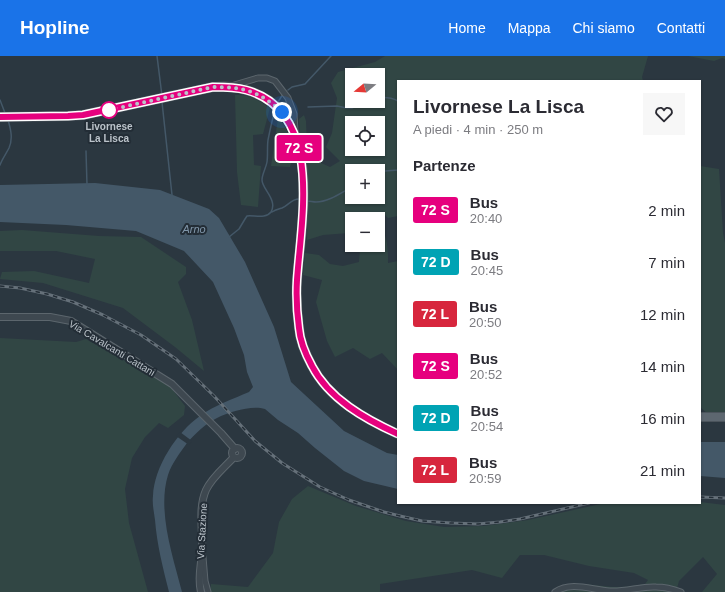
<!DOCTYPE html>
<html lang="it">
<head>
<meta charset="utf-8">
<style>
	:root { --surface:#fff; --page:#f7f7f7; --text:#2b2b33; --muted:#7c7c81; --accent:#1a73e8 }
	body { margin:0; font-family:Arial,sans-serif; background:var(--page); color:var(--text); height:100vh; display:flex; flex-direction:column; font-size:15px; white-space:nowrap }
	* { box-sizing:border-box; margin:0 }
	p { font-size:13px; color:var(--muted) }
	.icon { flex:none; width:22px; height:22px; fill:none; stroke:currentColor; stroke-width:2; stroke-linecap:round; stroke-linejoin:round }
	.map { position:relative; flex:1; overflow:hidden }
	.sheet { position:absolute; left:397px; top:24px; width:304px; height:424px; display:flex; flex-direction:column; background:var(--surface); border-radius:0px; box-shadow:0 1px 3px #0004 }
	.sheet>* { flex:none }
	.badge { padding:0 8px; border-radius:3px; font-size:14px; line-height:26px }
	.needle { width:26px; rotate:252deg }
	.controls { position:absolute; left:345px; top:12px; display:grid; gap:8px }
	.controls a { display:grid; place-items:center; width:40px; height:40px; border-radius:0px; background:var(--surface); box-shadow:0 1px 3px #0004; font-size:20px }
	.you { position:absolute; width:20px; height:20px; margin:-10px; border:3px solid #fff; border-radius:50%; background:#1a73e8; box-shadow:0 0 0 6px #1a73e833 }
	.map>.badge { position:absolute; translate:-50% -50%; box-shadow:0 0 0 2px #fff }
	h2 { padding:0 16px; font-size:15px; line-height:36px }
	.round { display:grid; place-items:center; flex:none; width:42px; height:42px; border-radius:0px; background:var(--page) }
	.summary { display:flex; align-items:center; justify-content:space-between; height:68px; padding:0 16px }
	h1 { font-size:19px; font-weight:800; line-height:30px }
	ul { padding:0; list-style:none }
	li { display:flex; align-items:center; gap:12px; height:52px; padding:0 16px }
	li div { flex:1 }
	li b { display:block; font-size:15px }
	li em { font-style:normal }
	li .badge { min-width:44px; font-weight:700; text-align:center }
	header { display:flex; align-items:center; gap:24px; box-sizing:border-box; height:56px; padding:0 20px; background:var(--accent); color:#fff }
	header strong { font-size:19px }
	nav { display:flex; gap:22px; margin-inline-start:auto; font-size:14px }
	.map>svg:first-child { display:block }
</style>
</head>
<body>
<header>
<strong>Hopline</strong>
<nav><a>Home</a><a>Mappa</a><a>Chi siamo</a><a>Contatti</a></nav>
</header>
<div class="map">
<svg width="725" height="536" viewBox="0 0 725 536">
	<rect width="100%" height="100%" fill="#2b3740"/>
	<path fill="#314644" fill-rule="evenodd" d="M385 0H648L642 21 643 25H398V160L388 162 384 158 379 159 376 161V163H352V181L349 177 323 179 307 184 308 118 300 79 299 63 304 59 306 65 307 90 316 96 319 106 330 111 340 105 326 91 332 77 337 42 331 27 338 16 375 6ZM352 19H378V45H352ZM352 67H378V93H352ZM352 115H378V141H352Z
		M688 0H725V3L722 2 714 5Z
		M235 39C251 38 257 44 270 52L263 78 253 79 254 109 261 110 258 151 241 149 237 116Z
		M278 62C290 73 295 96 290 111L271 110Z
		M700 110 719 113 723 177 725 187V358L707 357 700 351Z
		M378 168C388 178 388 193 388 207L398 205V314L382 297 370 303 353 292 335 301 327 285 316 246 322 224 303 219 305 197 319 199 330 208 343 210 359 206 360 194 357 189H378Z
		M22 174 99 180 141 181 186 211V218L178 226 192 264 204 315 175 291 123 252 43 227 0 223 2 216 34 215 89 227 95 203 56 195H0V175Z
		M0 282 76 286 86 283 134 310 169 329 185 350 184 359 168 372 159 367 145 381 132 402 125 433 129 467 148 536H0Z
		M308 430 356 450 406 465 444 471 483 470 528 464 605 447H700V446L725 449V536H702L717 518 703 501 679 525 676 536H552C570 521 598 532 620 531 628 531 637 529 645 528L648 524 634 517 589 510 544 499H520L502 522 472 514 380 528V536H210L211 528 248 531 273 497 279 466 292 443Z"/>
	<path fill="#445868" d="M95 127 160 134 209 153 219 162 245 206 274 271 291 326 344 375 387 397 398 399V433L364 425 344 415 315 392 298 377 278 364 265 353C251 349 230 356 217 362 206 367 195 378 187 387 180 397 172 407 168 419 157 455 173 501 182 536H169C163 512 157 489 155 464 154 456 152 448 153 440 154 411 177 376 200 360 215 349 233 343 249 336L253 331 247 316 244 299 234 272 213 226 184 195 136 175 66 169 0 166V129Z
		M700 386H725V422L700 420Z"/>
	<path fill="#2b3740" d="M180 376 192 385 189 389 176 380Z"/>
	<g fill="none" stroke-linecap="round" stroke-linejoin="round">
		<path stroke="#445868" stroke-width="1.5" d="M157 0 162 40
			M288 34 292 31 305 28 331 0
			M378 42C385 41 392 42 398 45
			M0 44 5 57
			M162 46 172 139
			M278 46 283 38
			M308 51 337 50 347 52H352L365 45
			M86 95 87 129
			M0 109C2 103 6 98 9 92 13 83 11 74 8 64
			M378 117 385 115 398 114
			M307 145C310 145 313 146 316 146 329 146 342 136 352 131
			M272 156C275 154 279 153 282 152 289 149 292 142 300 143
			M229 181 239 173 245 163 247 160C254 159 266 163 271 156 278 144 262 133 262 124 262 118 266 112 267 106 268 99 267 91 268 84 270 74 272 64 275 54"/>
		<defs>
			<path id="minor" d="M231 30 258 22H267L275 25 288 42 294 58 295 76
				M203 501 205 525 208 536
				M555 536C572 525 591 534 610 535 626 536 641 530 656 531 665 531 673 533 681 536"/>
			<path id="tertiary" d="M0 261H50L71 265 172 328 221 377 235 393
				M232 397a5 5 0 1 1 10 0a5 5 0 1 1-10 0Z
				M201 536C197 520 202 508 202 493 203 473 198 452 206 434 212 421 225 411 234 401"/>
			<path id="primary" d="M0 61 68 60 83 59 213 31C219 31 225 30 231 31 327 43 302 157 297 224 296 240 297 257 299 272 300 285 306 299 312 310 329 343 365 363 398 378
				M700 361H725"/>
		</defs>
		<use href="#minor" stroke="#5c666d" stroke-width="7"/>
		<use href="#tertiary" stroke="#5c666d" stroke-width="8"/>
		<use href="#primary" stroke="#4b545c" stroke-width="10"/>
		<use href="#minor" stroke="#3e4850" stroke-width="5"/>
		<use href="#tertiary" stroke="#3e4850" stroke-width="6"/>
		<use href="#primary" stroke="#5d6770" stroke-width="8"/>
		<defs>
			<path id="rail" d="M0 230 20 232 47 238 73 246 103 259 141 279 176 303 214 340 255 385 282 407 320 431 349 444 384 456 400 460 422 465 451 467 478 468 500 466 520 463 589 447
				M700 441 725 442"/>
		</defs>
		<use href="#rail" stroke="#657079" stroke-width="3"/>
		<use href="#rail" stroke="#232d36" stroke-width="1.5" stroke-dasharray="4.5" stroke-linecap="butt"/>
	</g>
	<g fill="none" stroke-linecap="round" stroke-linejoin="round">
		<defs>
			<path id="line" d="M0 61 68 60 83 59 213 31C224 31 235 31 246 34 324 55 301 164 297 224 296 240 297 257 299 272 300 285 306 299 312 310 329 343 365 363 398 378"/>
		</defs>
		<use href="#line" stroke="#fff" stroke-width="9"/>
		<use href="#line" stroke="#e6007e" stroke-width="6"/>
		<path stroke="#bbc3ca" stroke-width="4" stroke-dasharray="0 7.2" d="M109 54 213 31C244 31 259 35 282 56"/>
	</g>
	<circle fill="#fff" stroke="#e6007e" stroke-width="2" cx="109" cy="54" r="8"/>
	<g text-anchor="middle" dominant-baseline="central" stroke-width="4" stroke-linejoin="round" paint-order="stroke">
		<g font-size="10" font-weight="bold" fill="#bbc3ca" stroke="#232d36">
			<text x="109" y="70">Livornese<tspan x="109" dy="12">La Lisca</tspan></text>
		</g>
		<g font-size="10" fill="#bbc3ca" stroke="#232d36">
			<text transform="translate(112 292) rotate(31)">Via Cavalcanti Cattani</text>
			<text transform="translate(202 475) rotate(-87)">Via Stazione</text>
		</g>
		<g font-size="11" font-style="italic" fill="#8096a9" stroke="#232d36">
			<text x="194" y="173">Arno</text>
		</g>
	</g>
</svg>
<div class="controls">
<a><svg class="needle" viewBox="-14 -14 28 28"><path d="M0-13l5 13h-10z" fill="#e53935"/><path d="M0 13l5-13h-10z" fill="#7c7c81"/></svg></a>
<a><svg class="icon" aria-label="locate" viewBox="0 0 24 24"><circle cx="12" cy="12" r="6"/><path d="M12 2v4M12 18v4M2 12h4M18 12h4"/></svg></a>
<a>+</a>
<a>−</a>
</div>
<div class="you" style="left:282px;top:56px"></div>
<b class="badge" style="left:299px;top:92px;background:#e6007e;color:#fff">72 S</b>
<section class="sheet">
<div class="summary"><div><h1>Livornese La Lisca</h1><p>A piedi · 4 min · 250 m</p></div><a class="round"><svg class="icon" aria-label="heart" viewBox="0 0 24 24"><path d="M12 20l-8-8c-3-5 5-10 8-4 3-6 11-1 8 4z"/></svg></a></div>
<h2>Partenze</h2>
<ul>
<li><span class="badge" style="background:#e6007e;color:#fff">72 S</span><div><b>Bus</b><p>20:40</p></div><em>2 min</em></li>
<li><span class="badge" style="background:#00a3b4;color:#fff">72 D</span><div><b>Bus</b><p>20:45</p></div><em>7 min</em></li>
<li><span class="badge" style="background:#d7263d;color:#fff">72 L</span><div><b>Bus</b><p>20:50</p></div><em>12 min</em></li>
<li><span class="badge" style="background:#e6007e;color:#fff">72 S</span><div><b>Bus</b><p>20:52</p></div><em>14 min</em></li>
<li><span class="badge" style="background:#00a3b4;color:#fff">72 D</span><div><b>Bus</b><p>20:54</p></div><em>16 min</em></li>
<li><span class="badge" style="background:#d7263d;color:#fff">72 L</span><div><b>Bus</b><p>20:59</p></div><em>21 min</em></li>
</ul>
</section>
</div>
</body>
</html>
